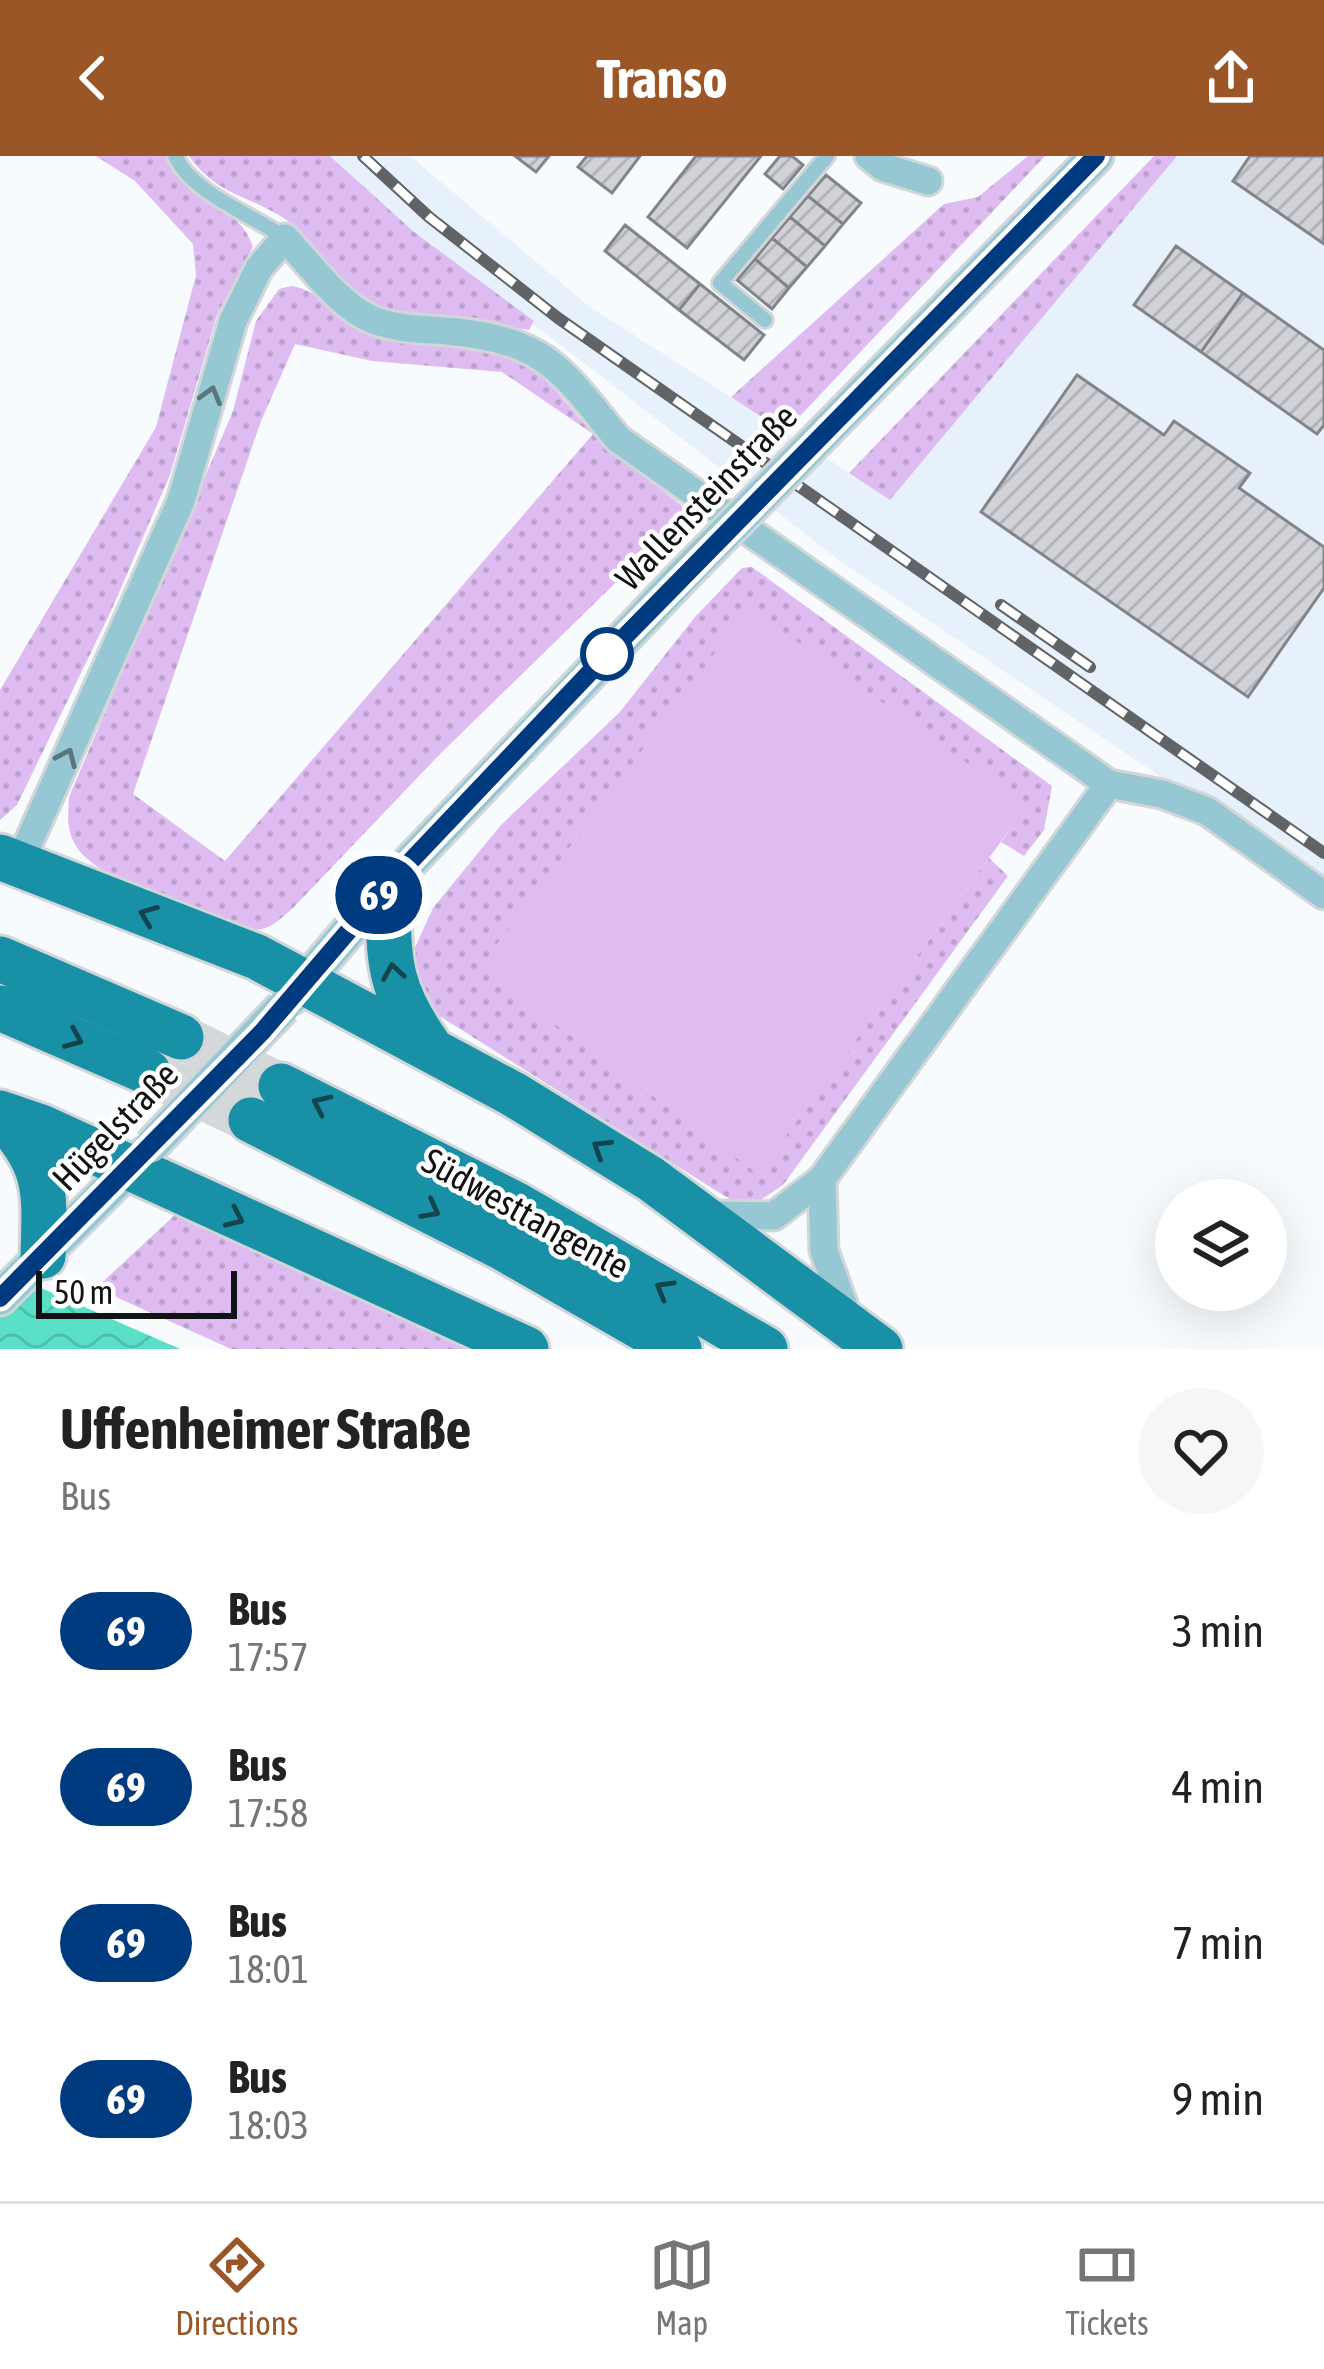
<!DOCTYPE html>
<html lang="en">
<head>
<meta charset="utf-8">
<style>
	:root { --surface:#fff; --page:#f6f6f6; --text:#222; --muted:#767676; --line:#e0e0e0; --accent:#9a5627 }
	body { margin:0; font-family:"Asap Condensed",sans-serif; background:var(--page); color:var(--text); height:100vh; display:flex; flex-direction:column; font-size:45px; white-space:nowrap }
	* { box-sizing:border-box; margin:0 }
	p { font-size:39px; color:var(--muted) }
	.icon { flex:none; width:66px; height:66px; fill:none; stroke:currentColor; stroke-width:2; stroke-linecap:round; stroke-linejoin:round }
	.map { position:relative; height:1193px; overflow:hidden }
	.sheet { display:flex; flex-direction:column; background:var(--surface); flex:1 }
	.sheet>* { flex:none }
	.badge { padding:0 24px; border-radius:39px; font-size:42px; line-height:78px }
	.buttons { position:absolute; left:1155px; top:1023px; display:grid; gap:24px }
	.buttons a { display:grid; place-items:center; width:132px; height:132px; border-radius:50%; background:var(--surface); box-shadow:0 12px 48px #0002; font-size:60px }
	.scale { position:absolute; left:36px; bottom:30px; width:201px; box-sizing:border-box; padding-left:12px; border:6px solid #101214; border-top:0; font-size:33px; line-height:42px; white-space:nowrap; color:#101214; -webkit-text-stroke:9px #fff; paint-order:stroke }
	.map>.badge { position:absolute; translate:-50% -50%; box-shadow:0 0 0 6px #fff }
	.round { display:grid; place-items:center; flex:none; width:126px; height:126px; border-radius:63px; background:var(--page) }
	.head { display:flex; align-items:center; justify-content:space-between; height:204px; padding:0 60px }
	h1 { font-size:57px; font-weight:700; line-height:90px }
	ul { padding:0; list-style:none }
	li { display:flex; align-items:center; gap:36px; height:156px; padding:0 60px }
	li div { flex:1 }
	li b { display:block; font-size:45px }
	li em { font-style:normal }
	li .badge { min-width:132px; font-weight:700; text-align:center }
	header { display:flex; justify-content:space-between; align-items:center; height:156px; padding:0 60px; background:var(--accent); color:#fff; font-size:54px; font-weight:700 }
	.dock { display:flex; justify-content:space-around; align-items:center; height:168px; border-top:3px solid var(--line); background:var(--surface); font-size:33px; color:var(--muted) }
	.dock a { display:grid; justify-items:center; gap:6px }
	.dock .active { color:var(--accent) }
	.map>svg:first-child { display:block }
</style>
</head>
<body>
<header><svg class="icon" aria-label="back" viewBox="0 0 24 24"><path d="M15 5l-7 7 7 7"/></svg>Transo<svg class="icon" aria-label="share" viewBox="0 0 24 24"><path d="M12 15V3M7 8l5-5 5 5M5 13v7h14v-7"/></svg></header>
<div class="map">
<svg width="1324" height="1193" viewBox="0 0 1324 1193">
	<defs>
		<pattern id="grass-dots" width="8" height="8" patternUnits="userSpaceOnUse" patternTransform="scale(3)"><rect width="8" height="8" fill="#debcf2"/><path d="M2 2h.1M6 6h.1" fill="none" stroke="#bda1cf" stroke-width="1.8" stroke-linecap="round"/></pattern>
		<pattern id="water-waves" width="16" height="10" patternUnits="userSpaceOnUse" patternTransform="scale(3)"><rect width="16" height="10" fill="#5ae0c8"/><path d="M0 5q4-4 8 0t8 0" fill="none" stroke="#4dbfab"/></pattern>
		<pattern id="building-hatch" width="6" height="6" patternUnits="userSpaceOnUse" patternTransform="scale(3)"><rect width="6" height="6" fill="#d1d2d8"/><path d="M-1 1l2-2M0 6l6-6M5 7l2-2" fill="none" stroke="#b2b3b8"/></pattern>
	</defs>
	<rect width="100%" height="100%" fill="#f8fbfe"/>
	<path fill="#e6f1fc" d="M330 0H410L590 151 890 343 1177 0H1324V731L839 404 414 76Z"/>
	<path fill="url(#grass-dots)" fill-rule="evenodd" d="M96 0H165C176 16 189 32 206 43 228 58 244 65 253 91L217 159 170 319 111 455 17 649 0 664V534L156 271 196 119 193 88 135 25Z
		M189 0H330L414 76 534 165 529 174C476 166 392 167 349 134 324 114 315 83 288 65 249 38 218 41 189 0Z
		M1028 0H1045L785 276 731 241 944 48 978 41Z
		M1154 0H1177L890 344 849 317Z
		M291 130C321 133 341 166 370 176 413 192 463 182 507 200 551 218 563 248 596 279 624 306 658 330 689 355L440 598 292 753C283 760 273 771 262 773 227 781 100 724 78 693 66 676 68 662 69 641L233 255 256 165 279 133ZM295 188 372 205 502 216 593 278 225 705 133 638 261 265Z
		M752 411 1052 630 1044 674 1024 700 1001 686 1026 650 749 452 480 812 758 1017 989 702 1008 720 783 1029 753 1049 735 1046 715 1034 430 854 414 826 412 798 433 752 501 669 619 557 695 461 742 412Z
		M177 1057 495 1193H231L96 1132Z"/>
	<path fill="#debcf2" d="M749 451 1027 650 758 1018 479 812Z"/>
	<path fill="url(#water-waves)" d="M0 1114 180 1193H0Z"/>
	<path fill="url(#building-hatch)" stroke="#83848a" stroke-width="3" d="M515 0H549L536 16Z
		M587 0H640L612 37 578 11Z
		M696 0H761L687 92 648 61Z
		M780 0H792L803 9 783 33 765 18Z
		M1250 0H1324V88L1233 25Z
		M826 19 861 47 843 68 808 40Z
		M808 40 843 68 825 90 790 61Z
		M790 61 825 90 807 111 772 82Z
		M625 69 700 128 679 154 605 95Z
		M772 82 807 111 789 132 755 103Z
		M1176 90 1243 137 1201 196 1134 149Z
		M755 103 789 132 772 153 737 124Z
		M700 128 764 179 744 204 679 154Z
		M1243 137 1324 194V269L1317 278 1201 196Z
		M1077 219 1164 279 1174 265 1250 317 1239 332 1324 391V432L1248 541 981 356Z"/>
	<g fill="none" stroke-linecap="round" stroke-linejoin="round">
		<path stroke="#d5d8db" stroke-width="45" stroke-dasharray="45 22" stroke-linecap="butt" d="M181 881 281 930
			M148 916 251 964"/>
		<defs>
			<path id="service" d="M175 0C193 38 251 58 285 82
				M765 164 720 127 827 0"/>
			<path id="minor" d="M869 0 883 11 928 25
				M19 708 181 345 233 165 259 112 285 82C310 108 339 150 373 164 399 174 429 173 456 176 548 186 563 216 618 283L1109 628 1162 638 1207 655 1324 739
				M822 1023 824 1095 849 1165
				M709 1059 774 1060 822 1023 1109 628"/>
			<path id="tertiary" d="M823 278 1096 0
				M292 841 387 730 683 420
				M0 1142 143 999"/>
			<path id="trunk" d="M0 701 257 801 513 938 651 1023 880 1193
				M387 730C390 803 385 827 429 890
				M0 803 181 881
				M0 852 148 916
				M281 930 515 1048 765 1193
				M0 957 41 971 526 1193
				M0 958C48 1010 45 1032 43 1100
				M251 964 503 1092 679 1193"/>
		</defs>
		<use href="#service" stroke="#d3d6d9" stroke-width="20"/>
		<use href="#minor" stroke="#d3d6d9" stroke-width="33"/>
		<use href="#tertiary" stroke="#d3d6d9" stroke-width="39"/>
		<use href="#trunk" stroke="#d3d6d9" stroke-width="51"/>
		<use href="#service" stroke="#95c8d3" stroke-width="14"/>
		<use href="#minor" stroke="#95c8d3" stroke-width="27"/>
		<use href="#tertiary" stroke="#95c8d3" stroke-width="33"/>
		<use href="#trunk" stroke="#1891a6" stroke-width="45"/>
		<defs>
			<path id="rail" d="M363 0 429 61 558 162 1324 697
				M1001 449 1090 511"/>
		</defs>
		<use href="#rail" stroke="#616466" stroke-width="12"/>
		<use href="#rail" stroke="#fff" stroke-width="8" stroke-dasharray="22" stroke-linecap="butt"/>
		<defs>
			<path id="tertiary-bridge" d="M683 420 823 278
				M151 990 283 851"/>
		</defs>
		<use href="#tertiary-bridge" stroke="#d3d6d9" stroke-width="39" stroke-linecap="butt"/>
		<use href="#tertiary-bridge" stroke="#95c8d3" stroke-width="33"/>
	</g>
	<defs><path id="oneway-chevron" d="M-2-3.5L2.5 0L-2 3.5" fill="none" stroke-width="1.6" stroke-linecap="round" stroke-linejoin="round" transform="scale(3)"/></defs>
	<g stroke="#59767d">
		<use href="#oneway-chevron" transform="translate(211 239) rotate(-74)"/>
		<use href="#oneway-chevron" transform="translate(67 601) rotate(-66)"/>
	</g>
	<g stroke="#13454e">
		<use href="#oneway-chevron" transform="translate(148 759) rotate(-159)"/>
		<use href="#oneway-chevron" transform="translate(393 816) rotate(-99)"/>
		<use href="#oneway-chevron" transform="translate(74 883) rotate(23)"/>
		<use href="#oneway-chevron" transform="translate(321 948) rotate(-155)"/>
		<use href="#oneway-chevron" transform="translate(601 992) rotate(-148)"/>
		<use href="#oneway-chevron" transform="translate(431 1054) rotate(28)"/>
		<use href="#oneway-chevron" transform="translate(235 1062) rotate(24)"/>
		<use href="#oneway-chevron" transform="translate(664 1133) rotate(-150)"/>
	</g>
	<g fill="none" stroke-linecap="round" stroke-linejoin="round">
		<defs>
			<path id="line" d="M0 1142 262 876 387 730 595 511 1096 0"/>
		</defs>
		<use href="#line" stroke="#fff" stroke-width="27"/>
		<use href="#line" stroke="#003b80" stroke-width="18"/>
	</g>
	<circle fill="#fff" stroke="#003b80" stroke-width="6" cx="607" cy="498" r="24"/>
	<g text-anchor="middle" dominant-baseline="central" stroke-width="9" stroke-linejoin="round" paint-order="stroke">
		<g font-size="36" fill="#101214" stroke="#fff">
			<text transform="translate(706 341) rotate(-46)">Wallensteinstraße</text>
			<text transform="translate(115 970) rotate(-46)">Hügelstraße</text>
			<text transform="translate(526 1057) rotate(29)">Südwesttangente</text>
		</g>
	</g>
</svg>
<div class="buttons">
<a><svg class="icon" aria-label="layers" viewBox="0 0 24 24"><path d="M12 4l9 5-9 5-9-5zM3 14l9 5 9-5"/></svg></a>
</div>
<div class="scale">50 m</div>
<b class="badge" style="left:379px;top:739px;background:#003b80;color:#fff">69</b>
</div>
<section class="sheet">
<div class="head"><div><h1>Uffenheimer Straße</h1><p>Bus</p></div><a class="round"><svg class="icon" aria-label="heart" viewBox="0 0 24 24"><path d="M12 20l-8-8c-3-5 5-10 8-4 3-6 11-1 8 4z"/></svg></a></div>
<ul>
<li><span class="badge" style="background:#003b80;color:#fff">69</span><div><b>Bus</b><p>17:57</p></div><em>3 min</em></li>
<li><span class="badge" style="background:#003b80;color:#fff">69</span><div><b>Bus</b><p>17:58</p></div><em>4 min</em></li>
<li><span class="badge" style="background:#003b80;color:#fff">69</span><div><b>Bus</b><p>18:01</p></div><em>7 min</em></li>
<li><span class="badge" style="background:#003b80;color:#fff">69</span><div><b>Bus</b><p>18:03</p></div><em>9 min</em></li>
</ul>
</section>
<nav class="dock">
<a class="active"><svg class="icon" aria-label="directions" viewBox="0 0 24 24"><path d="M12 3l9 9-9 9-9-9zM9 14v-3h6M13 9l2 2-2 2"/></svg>Directions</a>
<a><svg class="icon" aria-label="map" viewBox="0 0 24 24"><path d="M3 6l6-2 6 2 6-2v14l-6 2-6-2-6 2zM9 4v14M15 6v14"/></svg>Map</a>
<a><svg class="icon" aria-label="tickets" viewBox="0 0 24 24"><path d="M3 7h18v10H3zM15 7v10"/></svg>Tickets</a>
</nav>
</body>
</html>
